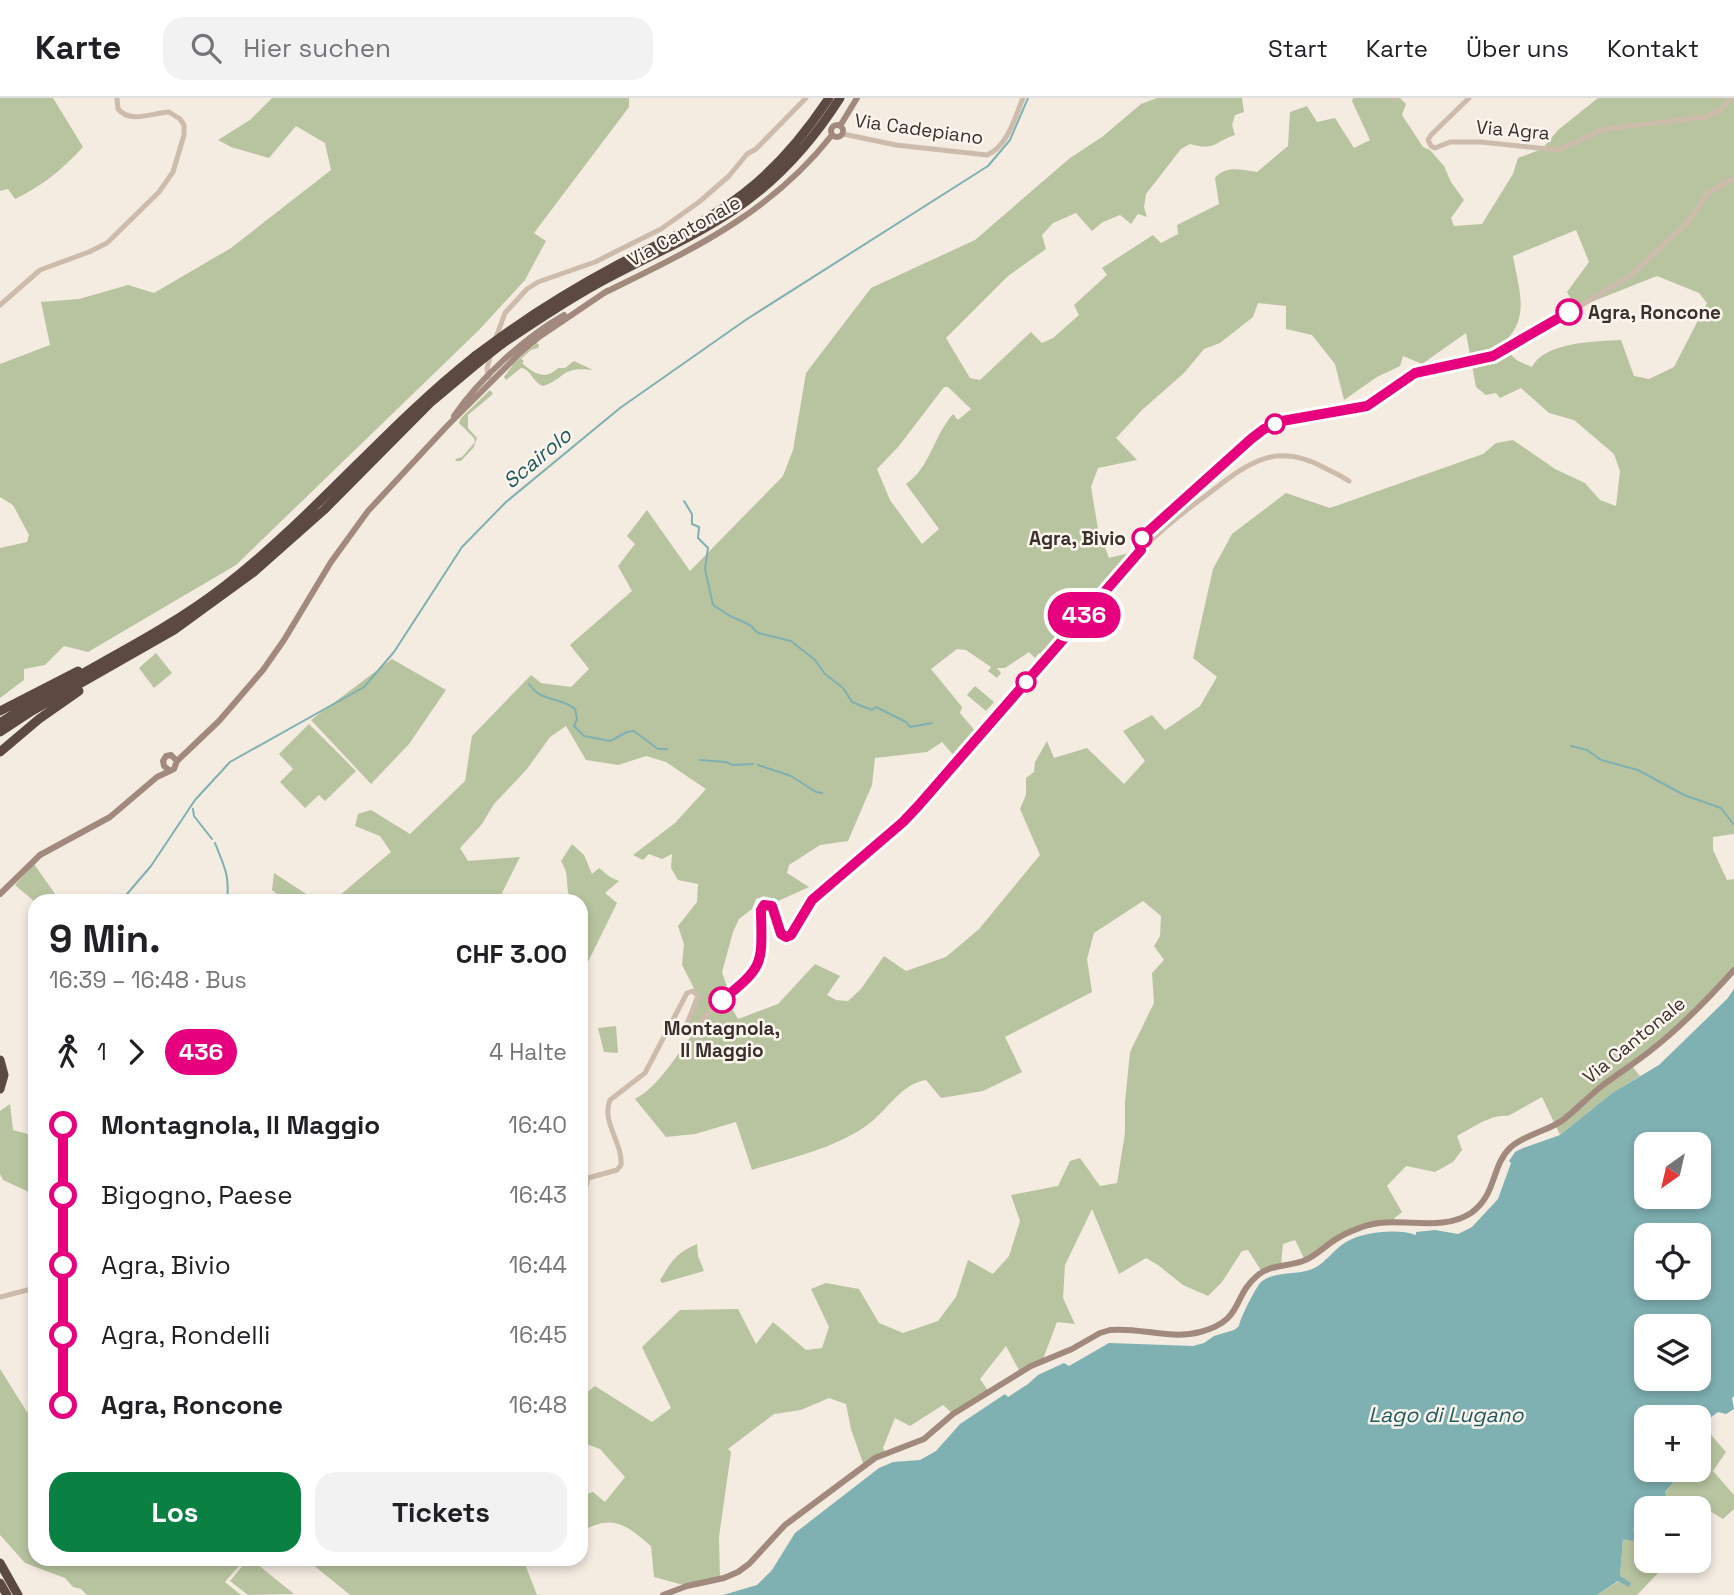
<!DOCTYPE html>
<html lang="de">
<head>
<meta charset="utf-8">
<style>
	:root { --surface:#fff; --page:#f2f2f2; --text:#202124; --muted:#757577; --line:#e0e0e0; --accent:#0b8043 }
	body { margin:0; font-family:"Space Grotesk",sans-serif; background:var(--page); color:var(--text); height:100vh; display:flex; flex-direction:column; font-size:26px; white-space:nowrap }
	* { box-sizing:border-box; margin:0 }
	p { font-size:23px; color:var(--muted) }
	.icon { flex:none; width:38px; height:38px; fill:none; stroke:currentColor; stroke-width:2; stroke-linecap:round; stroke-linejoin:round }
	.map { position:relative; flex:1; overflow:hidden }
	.details { position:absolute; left:28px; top:796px; width:560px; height:672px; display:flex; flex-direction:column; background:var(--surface); border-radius:21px; box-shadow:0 4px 10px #0003 }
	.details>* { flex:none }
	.badge { padding:0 14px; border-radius:23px; font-size:24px; line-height:46px }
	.needle { width:46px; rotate:214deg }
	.controls { position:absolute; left:1634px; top:1034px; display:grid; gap:14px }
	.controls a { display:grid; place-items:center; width:77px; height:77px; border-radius:14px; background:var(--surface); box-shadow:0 4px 10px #0003; font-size:35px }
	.map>.badge { position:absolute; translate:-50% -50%; box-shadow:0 0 0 4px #fff }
	.legs { display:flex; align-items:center; gap:10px; height:77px; padding:0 21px; font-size:23px }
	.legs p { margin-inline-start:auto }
	.head { display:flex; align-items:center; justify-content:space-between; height:119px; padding:0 21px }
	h1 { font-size:38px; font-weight:700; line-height:52px }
	.primary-button { display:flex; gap:14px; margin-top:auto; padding:14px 21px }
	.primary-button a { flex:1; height:80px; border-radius:21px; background:var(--accent); color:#fff; font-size:28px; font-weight:700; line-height:80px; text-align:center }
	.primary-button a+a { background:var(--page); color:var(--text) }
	ul { padding:0 21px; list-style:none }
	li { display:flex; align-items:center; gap:24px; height:70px; font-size:26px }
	li i { display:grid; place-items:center; width:10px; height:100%; margin:0 9px; background:currentColor }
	li i::after { content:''; width:18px; height:18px; margin:-9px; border:5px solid; border-radius:50%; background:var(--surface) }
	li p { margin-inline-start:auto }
	li:first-child i { background:linear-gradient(#0000 50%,currentColor 0) }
	li:last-child i { background:linear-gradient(currentColor 50%,#0000 0) }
	header { display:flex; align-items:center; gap:42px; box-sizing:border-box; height:98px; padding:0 35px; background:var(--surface); border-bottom:2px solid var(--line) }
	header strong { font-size:33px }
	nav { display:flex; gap:38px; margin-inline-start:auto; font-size:24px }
	.search { width:490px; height:63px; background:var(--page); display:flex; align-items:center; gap:18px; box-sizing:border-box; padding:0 24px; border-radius:21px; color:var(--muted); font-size:26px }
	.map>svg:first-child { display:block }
</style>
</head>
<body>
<header>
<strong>Karte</strong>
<div class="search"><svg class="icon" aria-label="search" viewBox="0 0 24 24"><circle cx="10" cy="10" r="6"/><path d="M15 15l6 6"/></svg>Hier suchen</div>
<nav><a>Start</a><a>Karte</a><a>Über uns</a><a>Kontakt</a></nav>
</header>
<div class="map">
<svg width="1734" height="1497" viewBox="0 0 1734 1497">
	<rect width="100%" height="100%" fill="#f4ebe1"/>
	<path fill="#b8c4a0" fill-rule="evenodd" d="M0 0H53L83 49C63 71 42 88 15 101L8 91 0 93Z
		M272 0H629V9L534 135 546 143 525 182 479 232 236 467 88 554 64 548 45 567 24 571V582L0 600V450L27 444 29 437 13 407 0 399V266L50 247 41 204 79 201 128 187 154 195 231 150 331 72 325 45 296 28 269 60 231 49 218 42 250 22Z
		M1157 0H1242L1244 14 1235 17 1232 27 1235 37C1213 44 1217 53 1190 46L1181 51 1146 96 1144 109 1147 119 1138 116 1131 126 1120 117 1103 124 1092 133 1076 115 1053 125 1042 137 1046 151 1008 178 946 240 970 280 980 282 1031 234 1042 245 1053 240 1079 217 1074 207 1107 177 1102 170 1153 137 1161 145 1178 136 1177 127 1219 106 1215 80C1226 67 1241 72 1257 74L1288 48 1290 14 1307 8 1317 24 1335 20 1354 50 1370 42 1352 3 1353 0H1400L1406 6 1402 17 1423 49 1430 52 1444 68 1451 84 1464 102 1451 120 1454 128 1482 126 1513 76 1518 60 1542 51 1558 32 1598 0H1734V736L1713 739V752L1727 782 1734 781V872L1710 899 1632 968 1640 978 1612 995 1560 1037 1542 999 1508 1018C1491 1016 1472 1030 1457 1038L1462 1052 1453 1064 1435 1074 1406 1068 1387 1088 1402 1114 1390 1124 1363 1128 1305 1162 1295 1142 1283 1146 1281 1167 1262 1174 1248 1152 1242 1153 1222 1184 1208 1198 1183 1187 1158 1167 1146 1160 1119 1176 1092 1111 1065 1167 1063 1200 1075 1226 1057 1224 1043 1261 1020 1274 1006 1248 980 1281 989 1294 953 1316 943 1307 910 1328 895 1320 883 1350 886 1356 864 1368 851 1331 846 1306 829 1300 801 1312 774 1316 728 1351 731 1354 719 1439 720 1481 687 1488 654 1479 651 1448C626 1427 613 1415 581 1434V1398L593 1394 605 1404 625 1379 600 1351 581 1344V1299L595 1288 652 1324 671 1310 642 1249 680 1212 738 1211 756 1246 773 1224 806 1252 822 1250 829 1229 811 1191 826 1185 859 1191 879 1225 903 1235 938 1223 956 1199 968 1162 993 1176 1009 1158 1020 1123 1011 1097 1058 1088 1070 1063 1080 1060 1100 1088 1117 1085 1125 1035V1004L1130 954 1154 905 1152 875 1164 862 1154 848 1160 838 1161 818 1143 803 1094 835 1087 861 1092 894 1005 939 1022 974 983 993 941 1000 926 982C899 986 885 1017 863 1030 829 1052 790 1060 752 1072L736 1024 695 1036 666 1039 635 1001C659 988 676 958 692 937V933L688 931 697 896 682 867 684 846 678 828 697 804 698 786 678 782 671 770 672 756 662 761 649 756 643 762 633 757 675 725 706 691 666 664 646 658 618 667 586 662 566 628 550 639 527 671 494 706 482 726 460 750 468 763 520 759 498 803H333L391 754 380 738 355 728 358 716 371 712 410 736 465 683 472 638 531 577 541 585 571 589 589 571 570 547 632 493 618 468 635 446 627 438 647 412 690 473 783 378 793 352 806 275 871 190 975 142 1070 60 1102 39 1141 6ZM1576 132 1589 164 1567 194 1576 210 1657 178 1699 195 1707 205 1674 269 1649 281 1634 278 1621 242C1597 243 1544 244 1532 269 1517 263 1509 260 1505 243 1531 219 1518 189 1513 158ZM1258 205 1286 208V231L1312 237 1335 266 1344 302 1377 279 1400 268 1403 258 1422 266 1466 235 1476 289 1486 297 1496 295 1500 300 1521 290 1549 315 1574 322 1614 356 1620 373 1616 408 1600 402 1585 385 1555 371 1513 342 1496 345 1483 356 1330 410 1286 395 1232 436 1213 471 1193 560 1217 579 1200 608 1165 632 1152 617 1123 633 1145 663 1124 686 1087 650 1054 660 1047 643 1035 664 1034 674 1026 680V697L1020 711 1040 757 979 831 946 859 906 873 884 858 861 891 848 903 836 902 827 897 840 878 815 866 778 906 738 921 726 900 730 898 722 874 733 834 739 821 752 811 756 801 764 798 776 804 809 789 787 775 789 767 820 747 848 743 872 687 875 660 927 654 942 644 956 660 976 634 960 615 962 609 931 571 957 551 966 552 991 569 988 573 997 580 1001 575 997 570H1005L1029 554 1035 560 1039 555 1044 559 1141 452 1109 460 1098 431 1091 389 1098 370 1137 362 1116 340 1142 312 1184 275 1204 251 1220 245 1253 219ZM944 289H948L971 311 958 322 953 316C934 337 930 370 906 386L939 431 922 446 890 402 877 371 899 348Z
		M537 245 539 247 538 250 531 252 521 261 524 263 522 265C533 275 545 283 558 270H565L574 263 593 272C560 268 567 280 543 288 533 285 531 271 521 270L506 282 504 279 515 264Z
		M490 292 493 296 468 317V330L477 340 474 349 461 363H456L455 361 462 359 475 344 474 340 459 325 461 320Z
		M156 555 172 575 154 590 139 570Z
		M392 561 446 592 409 646 371 686 311 622Z
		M975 588 994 604 986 613 967 597Z
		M309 626 356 673 325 703 319 697 305 710 280 684 293 671 279 656Z
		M572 746 584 757 592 776 599 770 610 779 619 783 605 795 617 805 582 876 581 803H565L569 798C565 781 570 779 561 763Z
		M34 766 60 803 35 804 15 787Z
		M274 775 317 803H285L272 792Z
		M616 928 618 955 604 954 598 930Z
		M10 1006 13 1032 35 1038V1093L29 1094 3 1082 0 1076V1013Z
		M697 1146 698 1158 704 1173 662 1185 660 1182C672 1163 676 1155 697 1146Z
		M0 1271 27 1314 35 1317V1461H245L225 1484 241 1497H87L81 1491 73 1489 65 1480 25 1465 0 1437Z
		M1706 1331 1726 1354 1713 1373 1734 1397V1411L1723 1421 1691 1402 1680 1410H1652L1684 1372H1699V1337Z
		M1647 1417V1463L1658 1475 1637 1497H1597L1619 1483 1629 1488 1620 1479 1623 1440 1643 1445 1633 1432Z
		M248 1461H251L294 1496 248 1497 230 1483Z
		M306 1461H532L525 1466 537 1497H350Z"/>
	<path fill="#7fb0b2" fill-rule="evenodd" d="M1734 891V1298L1732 1300 1734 1311 1726 1316 1718 1314 1706 1323 1709 1328 1699 1337V1320H1647V1372H1684L1665 1394 1667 1405 1659 1403 1652 1410H1647V1417L1633 1432 1644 1445 1623 1441 1620 1478 1631 1485 1629 1489 1618 1483 1597 1497H723L757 1487 772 1472 795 1435 879 1370 893 1364 920 1362 936 1353 960 1326 1005 1296 1008 1299 1028 1286 1038 1277 1064 1265 1069 1268 1109 1245 1193 1248 1204 1245 1214 1238 1234 1232 1239 1228C1240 1220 1256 1189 1261 1184 1277 1172 1296 1178 1312 1171 1325 1166 1334 1151 1346 1144 1363 1134 1397 1130 1416 1137V1134L1435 1132 1458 1136 1472 1129 1498 1101 1511 1065 1509 1063 1515 1054 1523 1050 1560 1037 1612 995 1659 967 1727 901ZM1647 1046H1699V1099H1647ZM1647 1138H1699V1190H1647ZM1647 1228H1699V1281H1647Z"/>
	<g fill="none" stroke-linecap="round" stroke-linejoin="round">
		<path stroke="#7fb0b2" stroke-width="2" d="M684 403 692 416V426L699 429 698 440 708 450 705 471 713 507 730 518 750 527 758 535 791 543 815 562 825 576 843 590 852 604 872 612 876 609 906 624 910 629 932 625
			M529 586C542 605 559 598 575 611L577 621 574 628 584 638 610 643 627 634 634 633 658 651H667
			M1571 648 1587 652 1601 662 1638 672 1684 697 1721 710 1734 727
			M700 662 726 664 733 667 753 666
			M758 667 791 678 816 694 822 695
			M193 711 194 718 212 741
			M215 745C224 768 230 777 227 803
			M121 803 151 768 195 702 230 664 364 589 394 554 462 449 506 404 620 310 747 221 988 68 1010 42 1028 0"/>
		<path stroke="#cdbbac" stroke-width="5" d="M1393 0H1397
			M1469 0 1431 37 1428 42 1431 48 1435 50 1450 44H1481L1558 52 1604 31 1706 19 1721 11 1731 0
			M843 36 896 47 987 57C1008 48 1015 19 1023 0
			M0 207 40 172 89 154 107 145 159 94 173 74 184 37V27L180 21 169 14C151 15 131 26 118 11L117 0
			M495 242 505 215 527 191 538 184 595 164 661 131 699 104 729 78 747 56 756 51 806 0
			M489 279 487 271 491 255
			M1141 452 1137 444 1141 440 1264 331 1282 323 1367 308 1415 275 1473 264 1507 252 1630 178 1687 125 1707 96 1734 80
			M581 1107 588 1080 617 1072 621 1067C623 1045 601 1024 610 1002L645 975 687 895 693 893 698 898 687 926 688 931 692 933 716 907 754 874 762 851 761 812 764 807 772 808 781 836 786 839 791 837 812 802 913 713 1141 452C1161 432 1182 415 1204 399 1245 368 1273 341 1325 370 1333 374 1342 378 1349 383
			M0 1199 35 1190"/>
		<path stroke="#a18a7d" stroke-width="6" d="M831 33a6 6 0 1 1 12 0a6 6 0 1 1-12 0Z
			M840 28 857 0
			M604 195C691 152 770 116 832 37
			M454 318C479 281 525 239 564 217
			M177 663 219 623 263 572 284 542 331 464 368 413 447 328 519 256 539 239 607 193
			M0 796 40 757 110 719 157 679 174 671 177 663 171 657 166 658 163 663 164 668 169 672
			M663 1497 687 1488 724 1480 738 1474 749 1466 785 1427 875 1360 924 1341 953 1316 1031 1268 1072 1251 1100 1235 1110 1232C1140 1229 1170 1242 1200 1234 1245 1222 1231 1199 1258 1177 1272 1166 1287 1169 1303 1163 1317 1158 1325 1147 1338 1140 1345 1135 1354 1132 1362 1129 1396 1116 1439 1136 1471 1115 1497 1097 1491 1067 1511 1049 1526 1036 1548 1033 1563 1022 1577 1011 1589 998 1603 987 1619 975 1635 965 1650 953 1681 929 1708 901 1734 872"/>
		<path stroke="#5c4a42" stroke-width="9" d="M501 239C538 212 578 188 619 166 661 144 706 125 744 95 778 69 805 36 829 0
			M502 246C533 225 564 204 597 186 642 161 691 141 734 112 777 83 812 44 840 0
			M0 613 78 573
			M0 625C72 576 153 543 223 489 314 419 385 329 475 258
			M0 634 32 613 174 532 254 474 324 412 430 305 479 264
			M0 654 39 621 79 593
			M0 962 4 977 0 991
			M0 1465 18 1497
			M0 1485 7 1497"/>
		<path stroke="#5c4a42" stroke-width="9" d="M475 258 501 239
			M479 264 502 246"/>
	</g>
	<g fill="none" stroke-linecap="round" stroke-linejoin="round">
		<defs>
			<path id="line-1" d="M722 902C765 868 762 866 761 812L764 807 772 808 781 836 786 839 791 837 812 802 903 724 919 707 1141 452 1138 444 1141 440 1251 341 1264 331 1282 323 1367 308 1415 275 1493 258 1569 214"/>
		</defs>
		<use href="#line-1" stroke="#fff" stroke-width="16"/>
		<use href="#line-1" stroke="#e6007e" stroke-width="10"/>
	</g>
	<g fill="#fff" stroke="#e6007e" stroke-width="3.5">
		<circle cx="1569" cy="214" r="12"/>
		<circle cx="1275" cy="326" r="9"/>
		<circle cx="1142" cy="440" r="9"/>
		<circle cx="1026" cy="584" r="9"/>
		<circle cx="722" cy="902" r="12"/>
	</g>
	<g text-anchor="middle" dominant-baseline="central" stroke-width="5" stroke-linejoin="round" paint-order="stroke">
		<g font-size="19" fill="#3b302b" stroke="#fbf5ee">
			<text transform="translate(919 31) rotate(8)">Via Cadepiano</text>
			<text transform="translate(1513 32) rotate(5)">Via Agra</text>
			<text transform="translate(684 133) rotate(-29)">Via Cantonale</text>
			<text transform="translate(1634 942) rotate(-39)">Via Cantonale</text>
		</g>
		<g font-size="19" font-weight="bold" fill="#3b302b" stroke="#fbf5ee" text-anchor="start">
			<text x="1588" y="214">Agra, Roncone</text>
			<text x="1126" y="440" text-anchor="end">Agra, Bivio</text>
			<text x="722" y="930" text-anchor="middle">Montagnola,<tspan x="722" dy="22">Il Maggio</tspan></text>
		</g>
		<g font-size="21" font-style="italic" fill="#1f5a5e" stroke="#fbf5ee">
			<text transform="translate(537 360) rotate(-40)">Scairolo</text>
			<text x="1446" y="1316">Lago di Lugano</text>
		</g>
	</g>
</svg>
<div class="controls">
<a><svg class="needle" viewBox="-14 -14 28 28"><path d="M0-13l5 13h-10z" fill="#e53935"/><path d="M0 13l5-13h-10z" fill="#757577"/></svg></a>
<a><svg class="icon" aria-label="locate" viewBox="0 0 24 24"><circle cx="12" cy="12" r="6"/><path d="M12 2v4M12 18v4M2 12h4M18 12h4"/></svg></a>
<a><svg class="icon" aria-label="layers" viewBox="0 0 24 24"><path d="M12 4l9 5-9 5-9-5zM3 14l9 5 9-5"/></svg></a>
<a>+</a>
<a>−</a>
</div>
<b class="badge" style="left:1084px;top:517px;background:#e6007e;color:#fff">436</b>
<section class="details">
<div class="head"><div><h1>9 Min.</h1><p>16:39 – 16:48 · Bus</p></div><b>CHF 3.00</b></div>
<div class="legs"><svg class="icon" aria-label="walk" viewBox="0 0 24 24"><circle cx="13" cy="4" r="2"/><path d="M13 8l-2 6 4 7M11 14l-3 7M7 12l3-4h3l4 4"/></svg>1<svg class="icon" aria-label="forward" viewBox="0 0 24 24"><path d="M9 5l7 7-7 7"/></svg><b class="badge" style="background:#e6007e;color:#fff">436</b><p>4 Halte</p></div>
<ul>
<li><i style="color:#e6007e"></i><b>Montagnola, Il Maggio</b><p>16:40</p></li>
<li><i style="color:#e6007e"></i><span>Bigogno, Paese</span><p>16:43</p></li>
<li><i style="color:#e6007e"></i><span>Agra, Bivio</span><p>16:44</p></li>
<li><i style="color:#e6007e"></i><span>Agra, Rondelli</span><p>16:45</p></li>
<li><i style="color:#e6007e"></i><b>Agra, Roncone</b><p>16:48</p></li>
</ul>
<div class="primary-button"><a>Los</a><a>Tickets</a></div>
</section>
</div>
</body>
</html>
